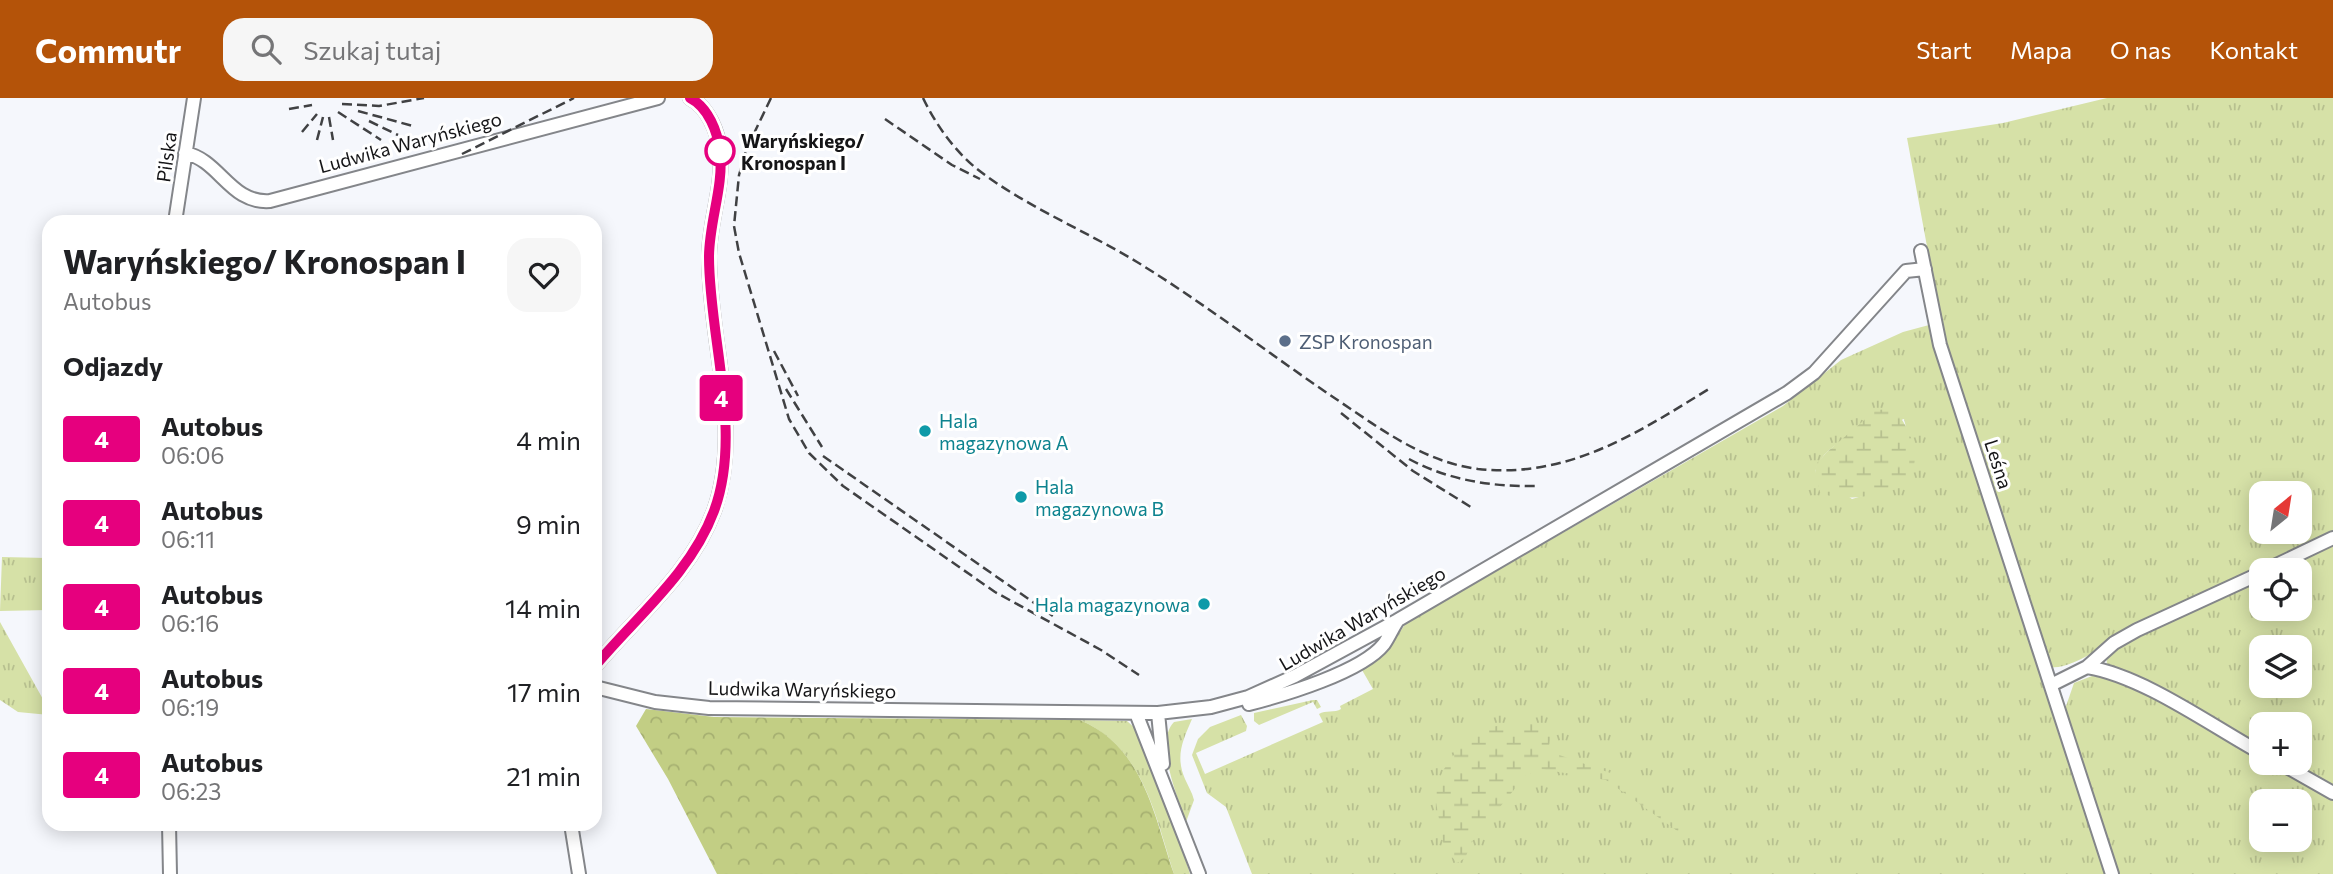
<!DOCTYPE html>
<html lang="pl">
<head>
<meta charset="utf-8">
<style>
	:root { --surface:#fff; --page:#f6f6f6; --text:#202124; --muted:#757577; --accent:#b45309 }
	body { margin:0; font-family:Commissioner,sans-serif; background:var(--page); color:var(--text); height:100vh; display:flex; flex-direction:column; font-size:26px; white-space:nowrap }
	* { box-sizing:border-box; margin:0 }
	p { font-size:23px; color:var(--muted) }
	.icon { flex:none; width:38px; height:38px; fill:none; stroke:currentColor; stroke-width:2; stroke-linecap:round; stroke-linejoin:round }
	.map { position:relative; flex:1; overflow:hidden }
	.drawer { position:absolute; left:42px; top:117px; width:560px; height:616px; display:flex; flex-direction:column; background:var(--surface); border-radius:21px; box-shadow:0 4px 18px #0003 }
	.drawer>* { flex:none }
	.badge { padding:0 14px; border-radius:5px; font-size:24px; line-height:46px }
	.needle { width:46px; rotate:30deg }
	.controls { position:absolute; left:2249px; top:383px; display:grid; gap:14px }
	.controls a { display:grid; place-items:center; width:63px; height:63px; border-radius:14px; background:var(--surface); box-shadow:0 4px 18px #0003; font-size:35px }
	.map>.badge { position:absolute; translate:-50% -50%; box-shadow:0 0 0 4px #fff }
	h2 { padding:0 21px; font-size:26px; line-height:63px }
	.round { display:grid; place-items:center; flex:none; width:74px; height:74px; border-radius:21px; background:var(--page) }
	.summary { display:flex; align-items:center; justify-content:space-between; height:119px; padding:0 21px }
	h1 { font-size:33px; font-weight:700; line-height:52px }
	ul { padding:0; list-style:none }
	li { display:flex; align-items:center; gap:21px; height:84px; padding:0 21px }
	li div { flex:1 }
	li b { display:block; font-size:26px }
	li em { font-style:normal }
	li .badge { min-width:77px; font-weight:700; text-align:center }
	header { display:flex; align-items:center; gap:42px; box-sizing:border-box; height:98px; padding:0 35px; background:var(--accent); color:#fff }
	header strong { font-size:33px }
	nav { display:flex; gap:38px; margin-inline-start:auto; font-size:24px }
	.search { width:490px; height:63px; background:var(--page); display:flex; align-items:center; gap:18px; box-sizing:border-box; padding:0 24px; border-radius:21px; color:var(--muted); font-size:26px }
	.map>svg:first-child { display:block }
</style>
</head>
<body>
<header>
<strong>Commutr</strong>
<div class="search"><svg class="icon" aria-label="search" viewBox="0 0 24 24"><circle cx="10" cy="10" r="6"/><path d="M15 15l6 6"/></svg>Szukaj tutaj</div>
<nav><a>Start</a><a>Mapa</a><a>O nas</a><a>Kontakt</a></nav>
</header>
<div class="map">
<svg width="2333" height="776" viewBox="0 0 2333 776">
	<defs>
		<pattern id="grass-tufts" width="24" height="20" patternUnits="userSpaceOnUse" patternTransform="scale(1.75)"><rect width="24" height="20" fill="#d6e1a7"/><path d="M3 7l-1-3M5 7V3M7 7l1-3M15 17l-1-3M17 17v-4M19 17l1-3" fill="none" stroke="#b7c08f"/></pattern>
		<pattern id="forest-crowns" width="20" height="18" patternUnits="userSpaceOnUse" patternTransform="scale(1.75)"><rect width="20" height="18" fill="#c2ce84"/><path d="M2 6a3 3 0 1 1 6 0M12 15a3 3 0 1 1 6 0" fill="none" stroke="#a6b071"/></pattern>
		<pattern id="wetland-marsh" width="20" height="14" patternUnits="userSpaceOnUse" patternTransform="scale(1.75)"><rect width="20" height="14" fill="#d6e1a7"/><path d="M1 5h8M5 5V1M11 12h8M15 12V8" fill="none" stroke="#b7c08f"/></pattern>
	</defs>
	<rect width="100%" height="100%" fill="#f5f7fc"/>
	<path fill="url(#grass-tufts)" fill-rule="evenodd" d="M2107 0H2333V438L2135 530C2113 541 2073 572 2051 569L1945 246 1907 40 2003 25ZM2261 396H2300V434H2261Z
		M1929 227 2106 776H1252L1226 709 1207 695 1192 657 1198 641 1210 629 1241 617 1247 628 1246 633 1196 655 1205 676 1323 624 1319 616C1325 612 1335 615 1341 611L1340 608 1373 591 1362 572 1384 557 1406 525 1783 308 1841 262 1903 234ZM1904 321 1914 363 1889 390 1852 401 1815 374C1825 339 1873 332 1904 321Z
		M2333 444V691L2285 665H2300V626H2261V652L2107 567C2106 561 2107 557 2112 552 2142 525 2222 496 2261 478V511H2300V472H2273ZM2261 550H2300V588H2261Z
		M2 459 47 460 49 512 0 513Z
		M0 524 49 612V617L18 614 0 602Z
		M2092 578C2139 581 2216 635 2261 659V665H2272L2333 700V776H2116L2064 614 2074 585ZM2261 704H2300V742H2261Z
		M1313 602H1317L1321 609 1317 611 1313 604 1259 627 1254 623V615Z
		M1192 621C1183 642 1175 658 1185 681 1188 688 1192 694 1194 702L1186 724C1178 700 1154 644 1174 624Z
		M1080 622 1127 623 1136 631 1168 706 1190 776H1174C1155 717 1143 649 1080 622Z"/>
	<path fill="url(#forest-crowns)" d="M646 611 714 619 1080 622C1144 649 1154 718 1174 776H717L668 681 636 628Z"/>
	<path fill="url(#wetland-marsh)" d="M1893 311C1907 324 1922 356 1911 375 1898 398 1841 406 1820 394L1815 374 1817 365 1827 354 1876 312Z
		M1527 625 1541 627 1551 637 1548 653 1619 678 1687 735 1683 737 1606 682 1541 671 1526 677 1473 742 1465 760 1457 765 1444 749 1434 693 1444 671 1467 638 1479 630Z"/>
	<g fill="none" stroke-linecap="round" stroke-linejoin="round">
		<defs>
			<path id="minor" d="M185 55C220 62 230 106 270 103L658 0
				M175 124 194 0
				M1921 153 1940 247 2112 776
				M2266 472 2333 440
				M595 568C637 518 691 475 714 413 743 333 709 242 709 159 709 124 724 88 720 53 718 34 708 9 690 0
				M2087 569C2143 578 2210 627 2261 655
				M2051 587 2087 569 2114 545 2137 532 2261 475
				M595 589 655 604 709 610 1158 615 1211 609 1252 598
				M1246 600 1295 578 1398 522 1787 295 1814 275 1906 173 1925 171
				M1249 606C1284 597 1362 574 1384 546 1389 539 1393 529 1398 522
				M1136 615 1199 776
				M1158 615 1163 666
				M2280 665 2333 695
				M169 726 170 776
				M571 726 579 776"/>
		</defs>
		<use href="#minor" stroke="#84868a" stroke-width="16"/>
		<use href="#minor" stroke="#fff" stroke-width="12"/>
		<path stroke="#404143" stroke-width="2.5" stroke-dasharray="10 5" stroke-linecap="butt" d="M771 0 747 50 739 77 734 128 739 155 789 321 809 355 843 388 995 494 1101 552 1139 577
			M923 0C936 27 954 52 977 71 1023 107 1086 133 1137 164 1204 205 1268 255 1333 299 1378 329 1423 364 1478 371 1569 381 1639 334 1712 289
			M342 6 379 8 424 0
			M289 11 312 7
			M358 13 413 28
			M338 14 381 42
			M329 19 333 42
			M885 21 952 67 980 81
			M369 23 398 37
			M302 34 317 16
			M317 42 323 19
			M462 56 574 0
			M774 253 798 298
			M786 291 822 349
			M1341 315 1413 373 1474 411
			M823 358 1053 518
			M1409 361C1450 383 1494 389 1539 388"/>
	</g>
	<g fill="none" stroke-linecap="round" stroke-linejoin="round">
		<defs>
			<path id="line" d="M595 568C637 518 691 475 714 413 743 335 709 240 709 159 709 124 724 88 720 54 718 34 708 9 690 0"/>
		</defs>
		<use href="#line" stroke="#fff" stroke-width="16"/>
		<use href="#line" stroke="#e6007e" stroke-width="10"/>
	</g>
	<circle fill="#fff" stroke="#e6007e" stroke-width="3.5" cx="720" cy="53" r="14"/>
	<circle fill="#5c6f8a" stroke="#fff" stroke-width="2.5" cx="1285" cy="243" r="7"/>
	<g fill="#0f9aa8" stroke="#fff" stroke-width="2.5">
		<circle cx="925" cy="333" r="7"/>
		<circle cx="1021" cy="399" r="7"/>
		<circle cx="1204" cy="506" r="7"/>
	</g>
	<g text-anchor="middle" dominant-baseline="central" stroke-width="6" stroke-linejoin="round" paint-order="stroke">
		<g font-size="19" font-weight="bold" fill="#151517" stroke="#fff" text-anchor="start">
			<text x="741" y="42">Waryńskiego/<tspan x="741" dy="22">Kronospan I</tspan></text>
		</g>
		<g font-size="19" fill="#151517" stroke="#fff">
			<text transform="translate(410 44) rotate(-15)">Ludwika Waryńskiego</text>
			<text transform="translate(166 59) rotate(-82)">Pilska</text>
			<text transform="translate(1999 366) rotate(72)">Leśna</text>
			<text transform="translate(1362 520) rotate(-30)">Ludwika Waryńskiego</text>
			<text transform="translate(802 591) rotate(1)">Ludwika Waryńskiego</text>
		</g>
		<g font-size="19" fill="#4e5e75" stroke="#fff" text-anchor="start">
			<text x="1299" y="243">ZSP Kronospan</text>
		</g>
		<g font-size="19" fill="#0d838f" stroke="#fff" text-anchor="start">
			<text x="939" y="322">Hala<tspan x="939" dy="22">magazynowa A</tspan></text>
			<text x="1035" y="388">Hala<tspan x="1035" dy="22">magazynowa B</tspan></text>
			<text x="1190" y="506" text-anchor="end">Hala magazynowa</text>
		</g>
	</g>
</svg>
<div class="controls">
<a><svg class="needle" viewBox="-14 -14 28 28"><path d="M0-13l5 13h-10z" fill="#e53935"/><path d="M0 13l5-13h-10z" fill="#757577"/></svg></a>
<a><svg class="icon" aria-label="locate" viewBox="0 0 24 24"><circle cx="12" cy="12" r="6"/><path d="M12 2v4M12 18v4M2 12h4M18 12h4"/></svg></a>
<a><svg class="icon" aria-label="layers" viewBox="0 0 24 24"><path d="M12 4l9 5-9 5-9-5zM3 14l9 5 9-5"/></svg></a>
<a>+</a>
<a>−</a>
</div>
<b class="badge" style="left:721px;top:300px;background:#e6007e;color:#fff">4</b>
<section class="drawer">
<div class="summary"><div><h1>Waryńskiego/ Kronospan I</h1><p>Autobus</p></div><a class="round"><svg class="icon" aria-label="heart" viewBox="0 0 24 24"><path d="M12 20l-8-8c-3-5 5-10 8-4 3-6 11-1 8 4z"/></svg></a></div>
<h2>Odjazdy</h2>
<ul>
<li><span class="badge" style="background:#e6007e;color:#fff">4</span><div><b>Autobus</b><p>06:06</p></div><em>4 min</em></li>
<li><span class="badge" style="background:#e6007e;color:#fff">4</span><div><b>Autobus</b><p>06:11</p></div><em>9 min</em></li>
<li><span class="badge" style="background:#e6007e;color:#fff">4</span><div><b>Autobus</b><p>06:16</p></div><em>14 min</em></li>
<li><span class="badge" style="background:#e6007e;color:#fff">4</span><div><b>Autobus</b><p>06:19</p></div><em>17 min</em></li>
<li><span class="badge" style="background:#e6007e;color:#fff">4</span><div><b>Autobus</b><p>06:23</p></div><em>21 min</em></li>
</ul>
</section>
</div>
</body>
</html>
